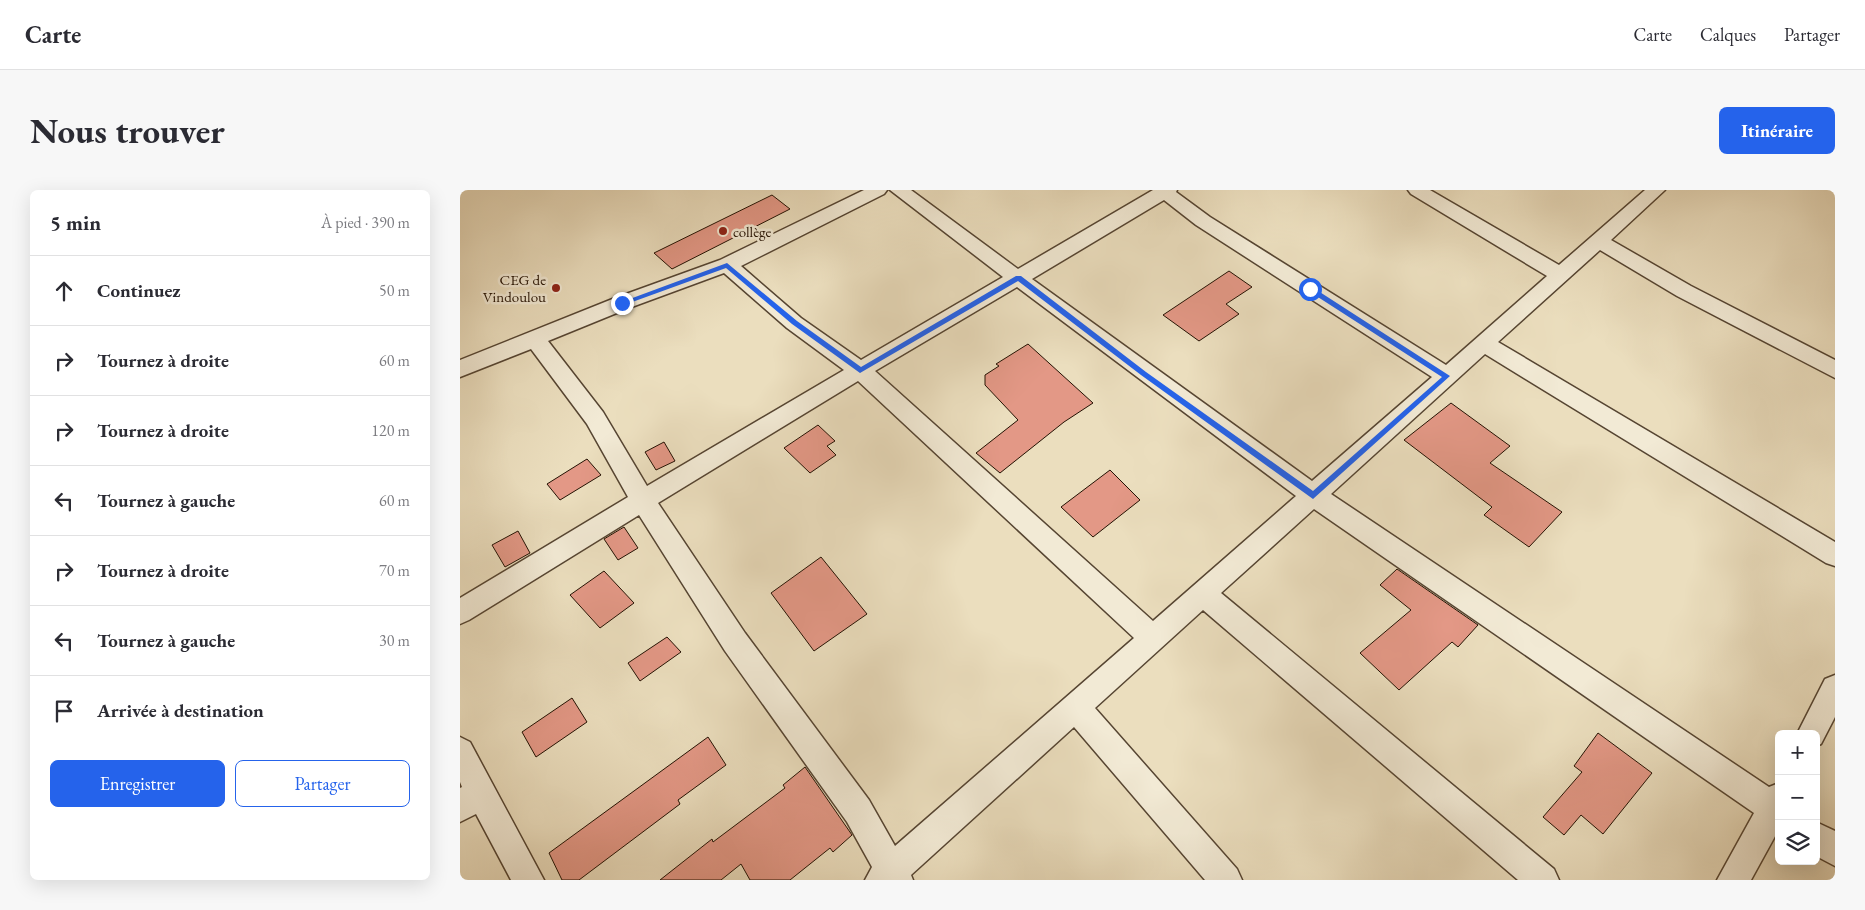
<!DOCTYPE html>
<html lang="fr">
<meta charset="utf-8">
<style>
:root{--surface:#fff;--page:#f7f7f7;--text:#2b2b33;--muted:#7c7c81;--line:#e1e1e2;--accent:#2563eb}
body{margin:0;font-family:"EB Garamond",serif;background:var(--page);color:var(--text)}
.controls{position:absolute;right:15px;bottom:15px;display:grid;overflow:hidden;border-radius:8px;box-shadow:0 5px 20px #0002}
.controls button{width:45px;height:45px;display:grid;place-items:center;padding:0;border:0;border-bottom:1px solid var(--line);background:var(--surface);color:var(--text);font:25px sans-serif}
.stop{position:absolute;width:15px;height:15px;margin:-11px;border:4px solid #2563eb;border-radius:50%;background:#fff}
.stop.end{background:#2563eb;border-color:#fff;box-shadow:0 1px 5px #0008}
.list{margin:0;padding:0;list-style:none}
h2{display:flex;justify-content:space-between;align-items:center;height:65px;margin:0;padding:0 20px;font-size:21px}
h2 small{font-size:16px;font-weight:400;color:var(--muted)}
.list li{display:grid;grid-template-columns:32px 1fr auto;gap:15px;align-items:center;box-sizing:border-box;height:70px;padding:0 20px;border-top:1px solid var(--line)}
.list b{display:block;font-size:19px;white-space:nowrap}
.list em{font-size:16px;font-style:normal;color:var(--muted)}
.actions{display:flex;gap:10px;padding:15px 20px}
.actions a{flex:1;padding:11px 0;border:1px solid var(--accent);border-radius:8px;text-align:center;font-size:18px;color:var(--accent)}
.actions .main{background:var(--accent);color:#fff}
.icon{flex:none;width:28px;height:28px;fill:none;stroke:currentColor;stroke-width:2;stroke-linecap:round;stroke-linejoin:round}
.map{position:relative;flex:none;width:1375px;height:690px;overflow:hidden;border-radius:8px}
header{display:flex;align-items:center;gap:30px;box-sizing:border-box;height:70px;padding:0 25px;background:var(--surface);border-bottom:1px solid var(--line)}
header strong{font-size:24px}
nav{display:flex;gap:28px;margin-inline-start:auto;font-size:18px}
.intro{display:flex;align-items:center;justify-content:space-between;box-sizing:border-box;height:120px;padding:0 30px}
h1{margin:0;font-size:35px}
.button{padding:12px 22px;border-radius:8px;background:var(--accent);color:#fff;font-size:18px;font-weight:700}
main{display:flex;gap:30px;padding:0 30px}
aside{flex:1;background:var(--surface);border-radius:8px;box-shadow:0 5px 20px #0002}
.map>svg:first-child{display:block}
</style>
<header>
<strong>Carte</strong>
<nav><a>Carte</a><a>Calques</a><a>Partager</a></nav>
</header>
<div class="intro"><h1>Nous trouver</h1><a class="button">Itinéraire</a></div>
<main>
<aside>
<h2>5 min<small>À pied · 390 m</small></h2>
<ul class="list">
<li><svg class="icon" aria-label="ahead" viewBox="0 0 24 24"><path d="M12 20V5M6 11l6-6 6 6"/></svg><div><b>Continuez</b></div><em>50 m</em></li>
<li><svg class="icon" aria-label="right" viewBox="0 0 24 24"><path d="M7 20v-9h11M14 6l5 5-5 5"/></svg><div><b>Tournez à droite</b></div><em>60 m</em></li>
<li><svg class="icon" aria-label="right" viewBox="0 0 24 24"><path d="M7 20v-9h11M14 6l5 5-5 5"/></svg><div><b>Tournez à droite</b></div><em>120 m</em></li>
<li><svg class="icon" aria-label="left" viewBox="0 0 24 24"><path d="M17 20v-9H6M10 6l-5 5 5 5"/></svg><div><b>Tournez à gauche</b></div><em>60 m</em></li>
<li><svg class="icon" aria-label="right" viewBox="0 0 24 24"><path d="M7 20v-9h11M14 6l5 5-5 5"/></svg><div><b>Tournez à droite</b></div><em>70 m</em></li>
<li><svg class="icon" aria-label="left" viewBox="0 0 24 24"><path d="M17 20v-9H6M10 6l-5 5 5 5"/></svg><div><b>Tournez à gauche</b></div><em>30 m</em></li>
<li><svg class="icon" aria-label="arrive" viewBox="0 0 24 24"><path d="M6 21V4h12l-3 4 3 4H6"/></svg><div><b>Arrivée à destination</b></div></li>
</ul>
<div class="actions"><a class="main">Enregistrer</a><a>Partager</a></div>
</aside>
<div class="map">
<svg width="1375" height="690" viewBox="0 0 1375 690">
<rect width="100%" height="100%" fill="#ebdebe"/>
<filter id="stains"><feTurbulence type="fractalNoise" baseFrequency=".004" numOctaves="4"/><feColorMatrix values="0 0 0 0 .2 0 0 0 0 .09 0 0 0 0 .02 0 0 0 .5 -.17"/></filter>
<radialGradient id="worn" r=".72"><stop offset=".6" stop-color="#630" stop-opacity="0"/><stop offset="1" stop-color="#630" stop-opacity=".3"/></radialGradient>
<path fill="#e39886" stroke="#241203" d="M312,5L330,19L212,79L194,63Z
M769,81L792,97L766,114L779,124L739,151L703,125Z
M568,154L633,213L604,232L540,283L516,263L558,230L525,195V185L539,176L536,174Z
M991,213L1050,256L1030,273L1102,322L1069,357L1024,325L1032,317L944,250Z
M358,235L375,251L367,256L376,265L350,283L324,258Z
M204,252L215,271L196,280L185,262Z
M127,269L141,285L100,310L87,294Z
M650,280L680,310L633,347L601,317Z
M164,337L178,358L158,370L144,349Z
M58,341L70,363L45,377L32,355Z
M361,367L407,424L354,461L311,403Z
M937,379L1018,435L998,457L992,452L939,500L900,463L951,420L920,395Z
M144,381L174,413L140,438L110,405Z
M207,447L221,462L180,491L168,473Z
M112,508L127,532L76,567L62,542Z
M1138,543L1192,583L1143,644L1121,625L1104,645L1083,627L1122,582L1114,576Z
M248,547L266,575L218,610L220,614L119,690H102L89,663Z
M345,577L392,645L373,662L370,658L330,690H290L281,674L261,690H200L252,649L253,652L325,598L323,595Z"/>
<g fill="none" stroke-linecap="round" stroke-linejoin="round">
<g stroke="#564532" stroke-width="3">
<path id="street" d="M404,0H427L424,4L281,76L341,128L401,170L543,87L430,0H451L558,79L693,0H717L716,2L750,27L986,175L1087,86L951,4L948,0H970L1099,75L1185,0H1205L1151,50L1231,96L1375,170V188L1217,106L1140,60L1038,152L1375,352V376L1366,373L1025,164L871,304L1309,597L1319,593V639L1291,690H1257L1294,623L854,319L761,403L1094,679L1099,690H1058L743,420L635,518L777,679L782,690H745L614,537L451,685L453,690H405L412,677L387,632L265,461L179,325L9,430L0,434V408L168,307L127,234L71,159L0,187V170L155,108L260,70ZM704,10L736,35L972,187L852,291L572,89ZM264,83L327,138L384,180L187,296L143,222L88,151L169,118ZM557,97L836,306L693,431L415,181ZM398,191L674,448L435,656L409,610L285,443L198,313Z
M1375,485V527L1361,554L1356,556V544H1337L1365,489Z
M0,547L10,552L84,690H51L16,624L0,632V598L2,597L0,592Z
M1356,632L1375,641V676L1356,666Z"/>
</g>
<use href="#street" fill="#f2ead5" fill-rule="evenodd"/>
</g>
<path fill="#2563eb" d="M267,73L337,131L401,177L556,86H561L686,182L853,301L982,187L847,100V97H852L990,186L853,309L681,185L558,91L400,183L332,134L266,78L164,115L159,113Z"/>
<g fill="#8f2418" stroke="#f2ead5" stroke-width="2">
<circle cx="263" cy="41" r="5"/>
<circle cx="96" cy="98" r="5"/>
</g>
<g text-anchor="middle" dominant-baseline="central" stroke-width="5" stroke-linejoin="round" paint-order="stroke">
<g font-size="15" fill="#241203" stroke="#f2ead5" text-anchor="start">
<text x="273" y="41">collège</text>
<text x="86" y="89" text-anchor="end">CEG de<tspan x="86" dy="17">Vindoulou</tspan></text>
</g>
</g>
<rect width="100%" height="100%" filter="url(#stains)"/>
<rect width="100%" height="100%" fill="url(#worn)"/>
</svg>
<div class="controls">
<button>+</button>
<button>−</button>
<button><svg class="icon" aria-label="layers" viewBox="0 0 24 24"><path d="M12 4l9 5-9 5-9-5zM3 14l9 5 9-5"/></svg></button>
</div>
<div class="stop" style="left:850px;top:99px"></div>
<div class="stop end" style="left:162px;top:113px"></div>
</div>
</main>
